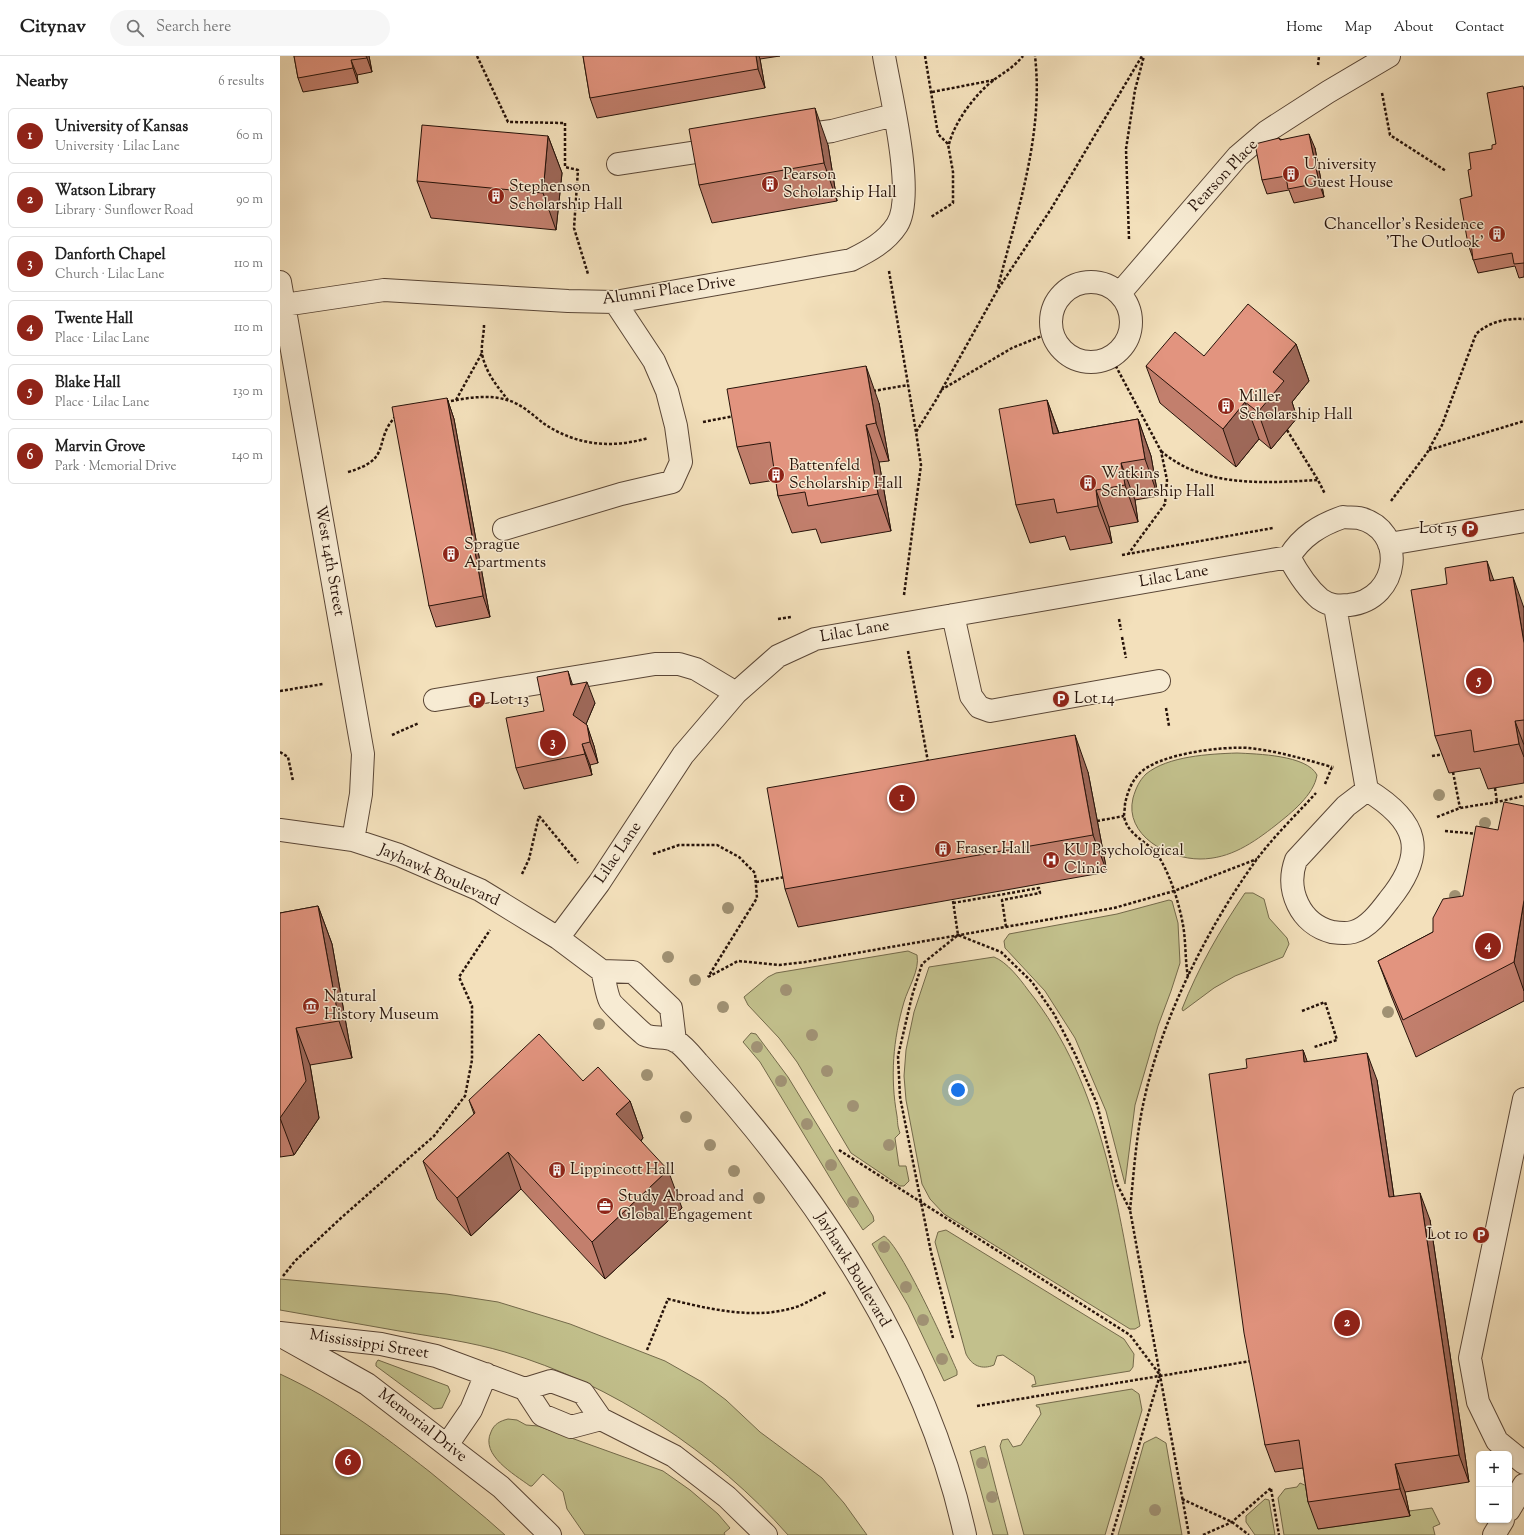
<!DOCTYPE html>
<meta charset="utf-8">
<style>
:root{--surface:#fff;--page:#f6f6f6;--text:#222;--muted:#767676;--line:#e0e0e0;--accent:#8f2418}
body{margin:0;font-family:"Sorts Mill Goudy",serif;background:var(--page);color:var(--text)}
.controls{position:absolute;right:12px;bottom:12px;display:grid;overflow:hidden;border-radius:6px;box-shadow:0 1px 3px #0004}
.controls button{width:36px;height:36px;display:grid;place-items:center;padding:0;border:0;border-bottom:1px solid var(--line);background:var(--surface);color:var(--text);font:20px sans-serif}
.you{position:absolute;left:678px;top:1034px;width:14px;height:14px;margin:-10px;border:3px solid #fff;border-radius:50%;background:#1a73e8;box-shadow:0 0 0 6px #1a73e833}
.badge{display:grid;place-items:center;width:26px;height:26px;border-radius:50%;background:var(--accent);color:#fff;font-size:13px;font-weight:700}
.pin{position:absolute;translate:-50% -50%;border:2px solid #fff;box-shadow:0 1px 4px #0006}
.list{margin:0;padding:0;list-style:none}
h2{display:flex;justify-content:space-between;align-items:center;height:52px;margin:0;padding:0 16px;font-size:17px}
h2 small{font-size:13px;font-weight:400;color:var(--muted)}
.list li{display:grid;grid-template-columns:26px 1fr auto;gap:12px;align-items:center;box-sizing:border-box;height:56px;margin:0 8px 8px;padding:0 8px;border:1px solid var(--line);border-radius:6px}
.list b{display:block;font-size:15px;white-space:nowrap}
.list p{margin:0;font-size:13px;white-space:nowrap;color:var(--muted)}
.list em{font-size:13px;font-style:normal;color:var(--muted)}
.icon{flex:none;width:22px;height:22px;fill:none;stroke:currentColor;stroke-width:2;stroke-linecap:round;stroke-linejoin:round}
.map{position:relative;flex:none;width:1244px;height:1479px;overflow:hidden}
header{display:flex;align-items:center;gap:24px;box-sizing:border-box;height:56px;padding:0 20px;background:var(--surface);border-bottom:1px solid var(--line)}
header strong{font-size:19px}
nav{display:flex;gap:22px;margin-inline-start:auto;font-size:14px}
.search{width:280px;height:36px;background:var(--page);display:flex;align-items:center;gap:10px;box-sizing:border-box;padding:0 14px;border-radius:22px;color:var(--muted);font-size:15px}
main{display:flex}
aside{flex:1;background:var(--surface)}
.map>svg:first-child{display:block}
</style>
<header>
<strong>Citynav</strong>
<div class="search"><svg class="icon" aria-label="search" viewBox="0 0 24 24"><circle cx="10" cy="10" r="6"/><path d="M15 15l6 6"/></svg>Search here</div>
<nav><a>Home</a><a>Map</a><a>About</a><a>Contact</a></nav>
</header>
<main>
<aside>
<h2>Nearby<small>6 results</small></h2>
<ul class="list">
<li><span class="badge">1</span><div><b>University of Kansas</b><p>University · Lilac Lane</p></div><em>60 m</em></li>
<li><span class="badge">2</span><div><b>Watson Library</b><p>Library · Sunflower Road</p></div><em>90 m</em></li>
<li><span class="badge">3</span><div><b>Danforth Chapel</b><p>Church · Lilac Lane</p></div><em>110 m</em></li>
<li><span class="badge">4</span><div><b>Twente Hall</b><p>Place · Lilac Lane</p></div><em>110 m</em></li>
<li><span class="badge">5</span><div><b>Blake Hall</b><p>Place · Lilac Lane</p></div><em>130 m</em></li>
<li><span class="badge">6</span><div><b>Marvin Grove</b><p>Park · Memorial Drive</p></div><em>140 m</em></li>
</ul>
</aside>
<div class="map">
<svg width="1244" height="1479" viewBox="0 0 1244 1479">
<rect width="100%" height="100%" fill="#f3e0bb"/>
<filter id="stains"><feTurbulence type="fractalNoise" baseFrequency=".005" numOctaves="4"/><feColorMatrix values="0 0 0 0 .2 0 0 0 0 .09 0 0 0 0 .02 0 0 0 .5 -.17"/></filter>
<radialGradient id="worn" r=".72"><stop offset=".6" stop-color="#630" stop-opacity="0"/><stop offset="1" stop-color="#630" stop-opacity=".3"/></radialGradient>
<path fill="#c2c08c" stroke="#746a4b" d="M957,697C977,698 1027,699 1037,719C1034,739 1011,757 996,769C973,787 950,803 920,803C888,803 844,779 853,742C856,732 859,725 866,718C888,700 929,698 957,697Z
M965,837H973L984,843L989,862L1007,882L1009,888L1003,901L955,920L934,932L903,955L902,953C918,912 940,874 965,837Z
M889,844L892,845L898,867L900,907L891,935L878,970L855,1049L845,1128L826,1055L795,982L765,935L725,892L724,885L729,878L837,858Z
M628,895L637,899C640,914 628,932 624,946C613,984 610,1021 617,1060C618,1067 617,1069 620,1077L615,1082L619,1110H626L629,1125L624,1130H620L571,1097L517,1006L499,982L468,949L464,941L488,921L496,917Z
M714,901C727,906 740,923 748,934C824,1029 838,1154 860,1270L855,1273H850L664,1158L650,1143L642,1128L626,1044L624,1020L626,994L634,956L649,911Z
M471,977L476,978L508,1021L593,1160L594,1165L583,1174L561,1140L480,1006L463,986Z
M666,1174L844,1283L854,1298L853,1311L850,1315L752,1331V1329L756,1328L754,1320L723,1299L717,1300L714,1309C702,1314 692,1310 686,1298L655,1186L658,1176Z
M604,1180C621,1190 667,1292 677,1315V1319L664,1325L628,1249L592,1188Z
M0,1223L166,1238L218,1246L290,1268L385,1305L422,1326L446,1344L480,1376L542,1422L564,1447L587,1479H508C436,1397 331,1327 225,1296C191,1286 155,1281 119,1275C79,1268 40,1261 0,1254Z
M98,1304L168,1330L170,1335L162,1352L154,1353L96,1310V1307Z
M0,1318C58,1345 100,1377 150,1416C175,1437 201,1457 225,1479H0Z
M852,1333L859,1338L862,1354L825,1479H744L720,1390L722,1384L728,1383L733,1391L741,1389L761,1358L759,1351H757L756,1349Z
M228,1363L237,1364L246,1369L258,1370L383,1415L410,1434L438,1458L450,1472L444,1477L445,1479H305L287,1453L283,1436L263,1418L252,1430H250C234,1418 200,1399 211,1376C214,1368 220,1365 228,1363Z
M876,1381L886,1387L902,1479H838L864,1387Z
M705,1390L728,1479H713L690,1395Z
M1020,1427L1029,1431L1038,1473L1129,1460V1455L1152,1452L1160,1468L1153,1471L1155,1479H1004L998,1442L1005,1433L1017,1431Z
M985,1443L989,1444L995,1479H975L966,1466V1460Z"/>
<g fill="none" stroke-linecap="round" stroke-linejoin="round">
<g stroke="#5a4636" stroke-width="24">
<path id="minor" d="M515,80L552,75L614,59
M338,108L443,92
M771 266a40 40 0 1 1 80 0a40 40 0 1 1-80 0Z
M0,226L83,698L81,738L73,784
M840,237L958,100L986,76L1048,36L1109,0
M4,249L104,234L288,245L335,246L571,204C589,195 606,186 617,169C636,140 610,36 604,0
M1063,461C1068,462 1074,461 1079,462C1127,473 1121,543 1069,549C1058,550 1050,550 1040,543C1027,532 1017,516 1009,501C1022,480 1040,469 1063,461Z
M224,473L341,438L392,426L401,406L396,370L387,335L374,305L335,246
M1109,488L1244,465
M1055,550L1087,734C1138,765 1148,796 1109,844C1100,856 1088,872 1073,876C1066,878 1059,877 1052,876C1020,868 1005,834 1016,804L1066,750L1087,734
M673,559L691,640L699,651L710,655L879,625
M155,644L375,608H399L416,613L456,637
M0,774L73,784L119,799L200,834L278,882L322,915L353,916L391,952L395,985
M278,882L319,827L403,699L456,637L498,600L535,583L1009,501
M322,915C325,924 326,937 330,945C332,949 362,977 365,979C374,983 387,980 396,985C404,990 412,1000 418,1007C538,1139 647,1302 685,1479
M1244,1043L1190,1302L1198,1346L1217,1385L1244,1407
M0,1277L101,1288L156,1300L245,1333L262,1359L291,1371L321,1363
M3,1281L87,1328L221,1431L270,1479
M245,1333L271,1325L303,1337L321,1363L394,1400L447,1441L486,1479
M167,1389L191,1354L206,1318
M1229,1454L1244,1429
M1214,1479L1223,1464"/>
</g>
<path stroke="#27130a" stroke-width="2.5" stroke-dasharray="3 2" stroke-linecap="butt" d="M197,0L228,66L285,67V111L298,114L294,172L308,218
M645,0L658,78L668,88L673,116V147L651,161
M1038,9L1039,0
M652,36L714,24
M1102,37L1110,79L1166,115
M669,88C675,65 696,37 715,23C725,16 735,10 743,0
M849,183L846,93L855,34L864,0
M609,215L636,376
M718,231C737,156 764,78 755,0
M204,269C204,278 201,289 202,297C205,316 217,330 228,344
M831,301L881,395L887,424L885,448L849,497
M661,334L732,292L772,276
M593,335L628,329
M176,344L202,297
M166,346C187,342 207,338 227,344C240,347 253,359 263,367C295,389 331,393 368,382
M423,366L454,360
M1007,374L1038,424
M1149,394L1244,365
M881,395C924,432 985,427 1038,424L1045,438
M68,416C114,403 92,385 116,360
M1111,445L1147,397L1162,369L1196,278C1209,266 1226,262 1244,263
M842,499L993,472
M624,539L641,409L636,376L656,344L718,233L771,153L862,0
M498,563L511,561
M839,563L841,574
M842,581L846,602
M628,595L648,706
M0,635L43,628
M886,652L889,670
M112,679L139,667
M0,696L8,701L13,725
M1152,700L1164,698
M1173,716L1180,752
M1045,728L1052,711H1054
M1215,732L1217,746
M259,760L298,807
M1157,761L1180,752L1217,746L1244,740
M817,765L844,760
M1165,775L1198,778
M373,798L399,789H437L459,801L475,817L477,842L428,921
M242,818L249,803L259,760
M476,826L505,821
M673,845L678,879
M673,847L759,832L760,837L722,844L726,871
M428,921L458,905L499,909L525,906L834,852L894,835L977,803
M908,921C905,904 906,886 903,869C899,847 891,821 879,801C870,786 847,780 844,760C844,757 845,752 845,748C847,738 851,726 859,718C877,698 942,690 969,692C997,695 1024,703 1052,711
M1022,955L1045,946L1057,984L1034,991
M559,1094L850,1279L880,1319L832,1479
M850,1154C854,1116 856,1078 865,1040C883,960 929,869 977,803C995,779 1016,759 1036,737
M3,1220L15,1205L61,1162L154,1080L185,1040L192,1004V950L179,921L210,874
M673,1282L651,1196L620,1041L618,1000L632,940L642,908L678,879L721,896L752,926L774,958L795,998L817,1048L837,1128L850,1154L909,1479
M367,1294L388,1243C429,1253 477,1265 519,1250C528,1246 537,1241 546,1236
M697,1350L971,1305
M991,1433L999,1479
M902,1443L952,1466L969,1479
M923,1479L952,1466L991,1432"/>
<use href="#minor" stroke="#f7ebd3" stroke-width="22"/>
</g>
<g fill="#a09173">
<circle cx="1159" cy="739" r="6"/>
<circle cx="1205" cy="767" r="6"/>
<circle cx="1175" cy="840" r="6"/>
<circle cx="448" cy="852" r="6"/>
<circle cx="388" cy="901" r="6"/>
<circle cx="415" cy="924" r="6"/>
<circle cx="506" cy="934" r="6"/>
<circle cx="443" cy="951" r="6"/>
<circle cx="1108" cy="956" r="6"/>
<circle cx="319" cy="968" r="6"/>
<circle cx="532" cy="979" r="6"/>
<circle cx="477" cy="991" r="6"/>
<circle cx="547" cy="1015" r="6"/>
<circle cx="367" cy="1019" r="6"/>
<circle cx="501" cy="1025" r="6"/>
<circle cx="573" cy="1050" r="6"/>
<circle cx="406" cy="1061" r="6"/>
<circle cx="527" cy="1068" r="6"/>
<circle cx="430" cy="1089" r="6"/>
<circle cx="609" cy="1089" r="6"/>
<circle cx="551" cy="1109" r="6"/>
<circle cx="454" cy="1115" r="6"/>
<circle cx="479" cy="1142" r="6"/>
<circle cx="573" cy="1146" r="6"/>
<circle cx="604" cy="1191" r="6"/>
<circle cx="626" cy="1231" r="6"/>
<circle cx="643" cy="1264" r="6"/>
<circle cx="662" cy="1303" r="6"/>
<circle cx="702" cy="1407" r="6"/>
<circle cx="712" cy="1441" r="6"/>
<circle cx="875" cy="1454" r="6"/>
</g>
<path fill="#c27f6d" stroke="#27130a" d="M14,0H89L92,16L77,19L78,27L23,36L18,22Z
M303,0H500L480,3L485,32L317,62L310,42Z
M1244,32V221L1239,222L1235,210L1198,217L1188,188L1192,140L1191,113L1212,93L1216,88Z
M268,80L282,117L276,174L151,162L137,125Z
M999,82L1000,83L1035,92L1044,141L1014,147L1009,134L987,138L982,124Z
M548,89L557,145L432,167L419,129Z
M1016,288L1029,325L1012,346L1017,362L991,393L979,383L956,411L880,347L866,310L924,300Z
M167,342L174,363L210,561L156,571L149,550Z
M767,344L779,377L858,363L871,400L878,440L855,444L858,466L829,471L832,487L790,494L785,480L750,487L736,449Z
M599,347L609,405L599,406L611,475L541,487L536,473L512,477L498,440L496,424L470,428L457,391Z
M1214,524L1244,552V727L1208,733L1200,712L1169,717L1155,680Z
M293,628L315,647L306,668L314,690L318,707L310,709L312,719L244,733L236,712L264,655Z
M808,716L827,816L518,871L505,833Z
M1244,750V945L1136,1001L1112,942L1098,905L1153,876L1183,840L1218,774Z
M38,850L52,888L72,1002L30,1009L39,1062L14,1099L0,1101V857Z
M1023,994L1027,1006L1097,1024L1114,1141L1150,1164L1189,1426L1125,1436L1130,1460L1038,1473L1028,1446L1023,1412L995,1416L985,1389L967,1012Z
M303,1025L350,1045L363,1082L361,1085L402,1152L325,1223L241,1133L191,1180L157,1143L143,1105L194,1058L189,1044Z"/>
<path fill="#9e6859" stroke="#27130a" d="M86,0H89L92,16L87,2Z
M476,0H479L480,3L485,32L478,13Z
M71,4L77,19L78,27L73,12Z
M535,52L548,89L557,145L544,107Z
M1029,78L1035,92L1044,141L1039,127Z
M268,80L282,117L276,174L263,137Z
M1016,288L1029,325L1012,346L1017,362L991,393L978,356L993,316Z
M586,310L599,347L609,405L596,367Z
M167,342L174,363L210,561L203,540Z
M767,344L780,381L773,378Z
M965,346L979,383L956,411L943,373Z
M858,363L871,400L878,440L865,403Z
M586,369L599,406L611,475L598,438Z
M841,407L855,444L858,466L845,429Z
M816,434L829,471L832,487L818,450Z
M1207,505L1220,542L1210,525Z
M1233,521L1244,552V587Z
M288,615L295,636L307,626L315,647L301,680L293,659L291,629Z
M1235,665L1244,689V701L1239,688Z
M307,669L314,690L318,707L310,686Z
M795,679L808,716L827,816L813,779Z
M302,688L310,709L312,719L305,698Z
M1244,844V935L1234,906Z
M38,850L52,888L72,1002L59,965Z
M16,972L30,1009L39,1062L14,1099L0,1062Z
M1023,994L1033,1021L1024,1006Z
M1087,997L1097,1024L1118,1169L1109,1141Z
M350,1045L363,1082L349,1096L336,1058Z
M228,1096L241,1133L191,1180L177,1142Z
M388,1114L402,1152L325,1223L312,1186Z
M1140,1137L1150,1164L1189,1426L1179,1399Z
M1115,1408L1125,1436L1130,1460L1120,1433Z"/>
<path fill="#e2947f" stroke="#27130a" d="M14,0H86L87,2L71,4L73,12L18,22Z
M303,0H476L478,13L310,42Z
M1243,30L1244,34V207L1234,208L1232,197L1193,204L1191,187L1188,188L1180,143L1192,140L1188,114L1191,113L1189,97L1212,93V89L1216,88L1207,37Z
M535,52L544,107L419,129L409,73Z
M142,69L268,80L263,137L137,125Z
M1029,78L1039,127L1008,133L1006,120L982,124L975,88L999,82L1000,84Z
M968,248L1016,288L993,316L1004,325L978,356L965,346L943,373L866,310L895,276L924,300Z
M586,310L596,367L586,369L598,438L528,450L525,436L498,440L490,386L457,391L447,333Z
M167,342L203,540L149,550L112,351Z
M767,344L773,378L858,363L865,403L841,407L845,429L816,434L818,450L777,457L774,443L736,449L719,353Z
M1207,505L1210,525L1233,521L1244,587V664L1235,665L1239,688L1194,696L1191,674L1155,680L1131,534L1167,528L1165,512Z
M288,615L291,629L307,626L293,659L307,669L310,686L302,688L305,698L236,712L226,662L264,655L257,621Z
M795,679L813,779L505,833L487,732Z
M1224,746L1244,750V844L1234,906L1123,964L1098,905L1153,876V862L1163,843L1183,840L1196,770L1218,774Z
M38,850L59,965L16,972L26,1025L0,1062V857Z
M259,978L303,1025L318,1011L350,1045L336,1058L388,1114L312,1186L228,1096L177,1142L143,1105L195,1057L189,1044Z
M1023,994L1024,1006L1087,997L1109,1141L1140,1137L1179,1399L1115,1408L1120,1433L1028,1446L1019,1384L985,1389L964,1277L929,1018L967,1012L966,1003Z"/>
<defs>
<g id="building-disc" transform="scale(0.9)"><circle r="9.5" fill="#8f2418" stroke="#f7ebd3"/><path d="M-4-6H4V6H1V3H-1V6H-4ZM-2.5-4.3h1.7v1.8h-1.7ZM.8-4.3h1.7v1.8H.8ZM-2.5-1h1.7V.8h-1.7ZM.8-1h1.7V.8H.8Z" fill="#fff"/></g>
<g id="parking-disc" transform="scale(0.9)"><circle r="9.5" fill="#8f2418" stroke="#f7ebd3"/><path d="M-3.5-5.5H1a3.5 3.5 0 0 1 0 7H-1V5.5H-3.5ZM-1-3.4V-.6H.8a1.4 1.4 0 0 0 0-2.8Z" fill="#fff"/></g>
<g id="hospital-disc" transform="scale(0.9)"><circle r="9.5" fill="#8f2418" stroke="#f7ebd3"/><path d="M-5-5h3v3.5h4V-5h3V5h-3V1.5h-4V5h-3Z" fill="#fff"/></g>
<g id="museum-disc" transform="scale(0.9)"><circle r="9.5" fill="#8f2418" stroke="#f7ebd3"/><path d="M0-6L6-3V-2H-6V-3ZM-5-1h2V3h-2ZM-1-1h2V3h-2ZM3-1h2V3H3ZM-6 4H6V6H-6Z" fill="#fff"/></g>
<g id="office-disc" transform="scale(0.9)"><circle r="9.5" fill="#8f2418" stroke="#f7ebd3"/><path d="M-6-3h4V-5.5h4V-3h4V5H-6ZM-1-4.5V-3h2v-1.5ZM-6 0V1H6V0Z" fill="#fff"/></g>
</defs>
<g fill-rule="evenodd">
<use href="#building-disc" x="1011" y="118"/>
<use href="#building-disc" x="490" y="128"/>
<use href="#building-disc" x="216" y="140"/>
<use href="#building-disc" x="1217" y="178"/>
<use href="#building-disc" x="946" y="350"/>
<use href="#building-disc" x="496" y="419"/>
<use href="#building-disc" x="808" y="427"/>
<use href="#parking-disc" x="1190" y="473"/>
<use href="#building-disc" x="171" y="498"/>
<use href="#parking-disc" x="781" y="643"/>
<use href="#parking-disc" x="197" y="644"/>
<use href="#building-disc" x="663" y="793"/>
<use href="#hospital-disc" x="771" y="804"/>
<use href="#museum-disc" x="31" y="950"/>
<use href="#building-disc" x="277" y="1114"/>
<use href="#office-disc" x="325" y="1150"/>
<use href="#parking-disc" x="1201" y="1179"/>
</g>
<g text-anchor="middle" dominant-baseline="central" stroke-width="3" stroke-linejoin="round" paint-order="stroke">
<g font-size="16" fill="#27130a" stroke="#f7ebd3" text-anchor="start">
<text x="1024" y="109">University<tspan x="1024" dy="18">Guest House</tspan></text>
<text x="503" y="119">Pearson<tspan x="503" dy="18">Scholarship Hall</tspan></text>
<text x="229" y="131">Stephenson<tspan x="229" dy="18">Scholarship Hall</tspan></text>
<text x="1204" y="169" text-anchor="end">Chancellor’s Residence<tspan x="1204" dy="18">'The Outlook'</tspan></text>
<text x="959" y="341">Miller<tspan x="959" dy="18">Scholarship Hall</tspan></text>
<text x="509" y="410">Battenfeld<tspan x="509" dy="18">Scholarship Hall</tspan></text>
<text x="821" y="418">Watkins<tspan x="821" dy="18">Scholarship Hall</tspan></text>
<text x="1177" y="473" text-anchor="end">Lot 15</text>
<text x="184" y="489">Sprague<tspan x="184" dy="18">Apartments</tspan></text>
<text x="794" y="643">Lot 14</text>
<text x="210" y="644">Lot 13</text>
<text x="676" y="793">Fraser Hall</text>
<text x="784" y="795">KU Psychological<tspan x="784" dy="18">Clinic</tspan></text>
<text x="44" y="941">Natural<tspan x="44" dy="18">History Museum</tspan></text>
<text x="290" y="1114">Lippincott Hall</text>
<text x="338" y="1141">Study Abroad and<tspan x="338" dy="18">Global Engagement</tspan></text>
<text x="1188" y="1179" text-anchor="end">Lot 10</text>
</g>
<g font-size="16" fill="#27130a" stroke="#f7ebd3">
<text transform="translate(944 120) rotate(-47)">Pearson Place</text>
<text transform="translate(389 235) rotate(-8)">Alumni Place Drive</text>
<text transform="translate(49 505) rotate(80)">West 14th Street</text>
<text transform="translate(894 521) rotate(-10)">Lilac Lane</text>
<text transform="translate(575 576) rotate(-10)">Lilac Lane</text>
<text transform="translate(339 797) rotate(-56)">Lilac Lane</text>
<text transform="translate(159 820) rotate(24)">Jayhawk Boulevard</text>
<text transform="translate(572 1214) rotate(59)">Jayhawk Boulevard</text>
<text transform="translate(89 1289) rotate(9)">Mississippi Street</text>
<text transform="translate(142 1370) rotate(38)">Memorial Drive</text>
</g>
</g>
<rect width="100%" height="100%" filter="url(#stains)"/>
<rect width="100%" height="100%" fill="url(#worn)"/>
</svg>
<div class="controls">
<button>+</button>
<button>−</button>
</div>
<div class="you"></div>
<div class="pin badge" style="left:622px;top:742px">1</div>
<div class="pin badge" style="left:1067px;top:1267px">2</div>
<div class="pin badge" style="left:273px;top:687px">3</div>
<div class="pin badge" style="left:1208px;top:890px">4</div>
<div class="pin badge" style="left:1199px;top:625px">5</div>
<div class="pin badge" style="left:68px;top:1406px">6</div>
</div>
</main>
